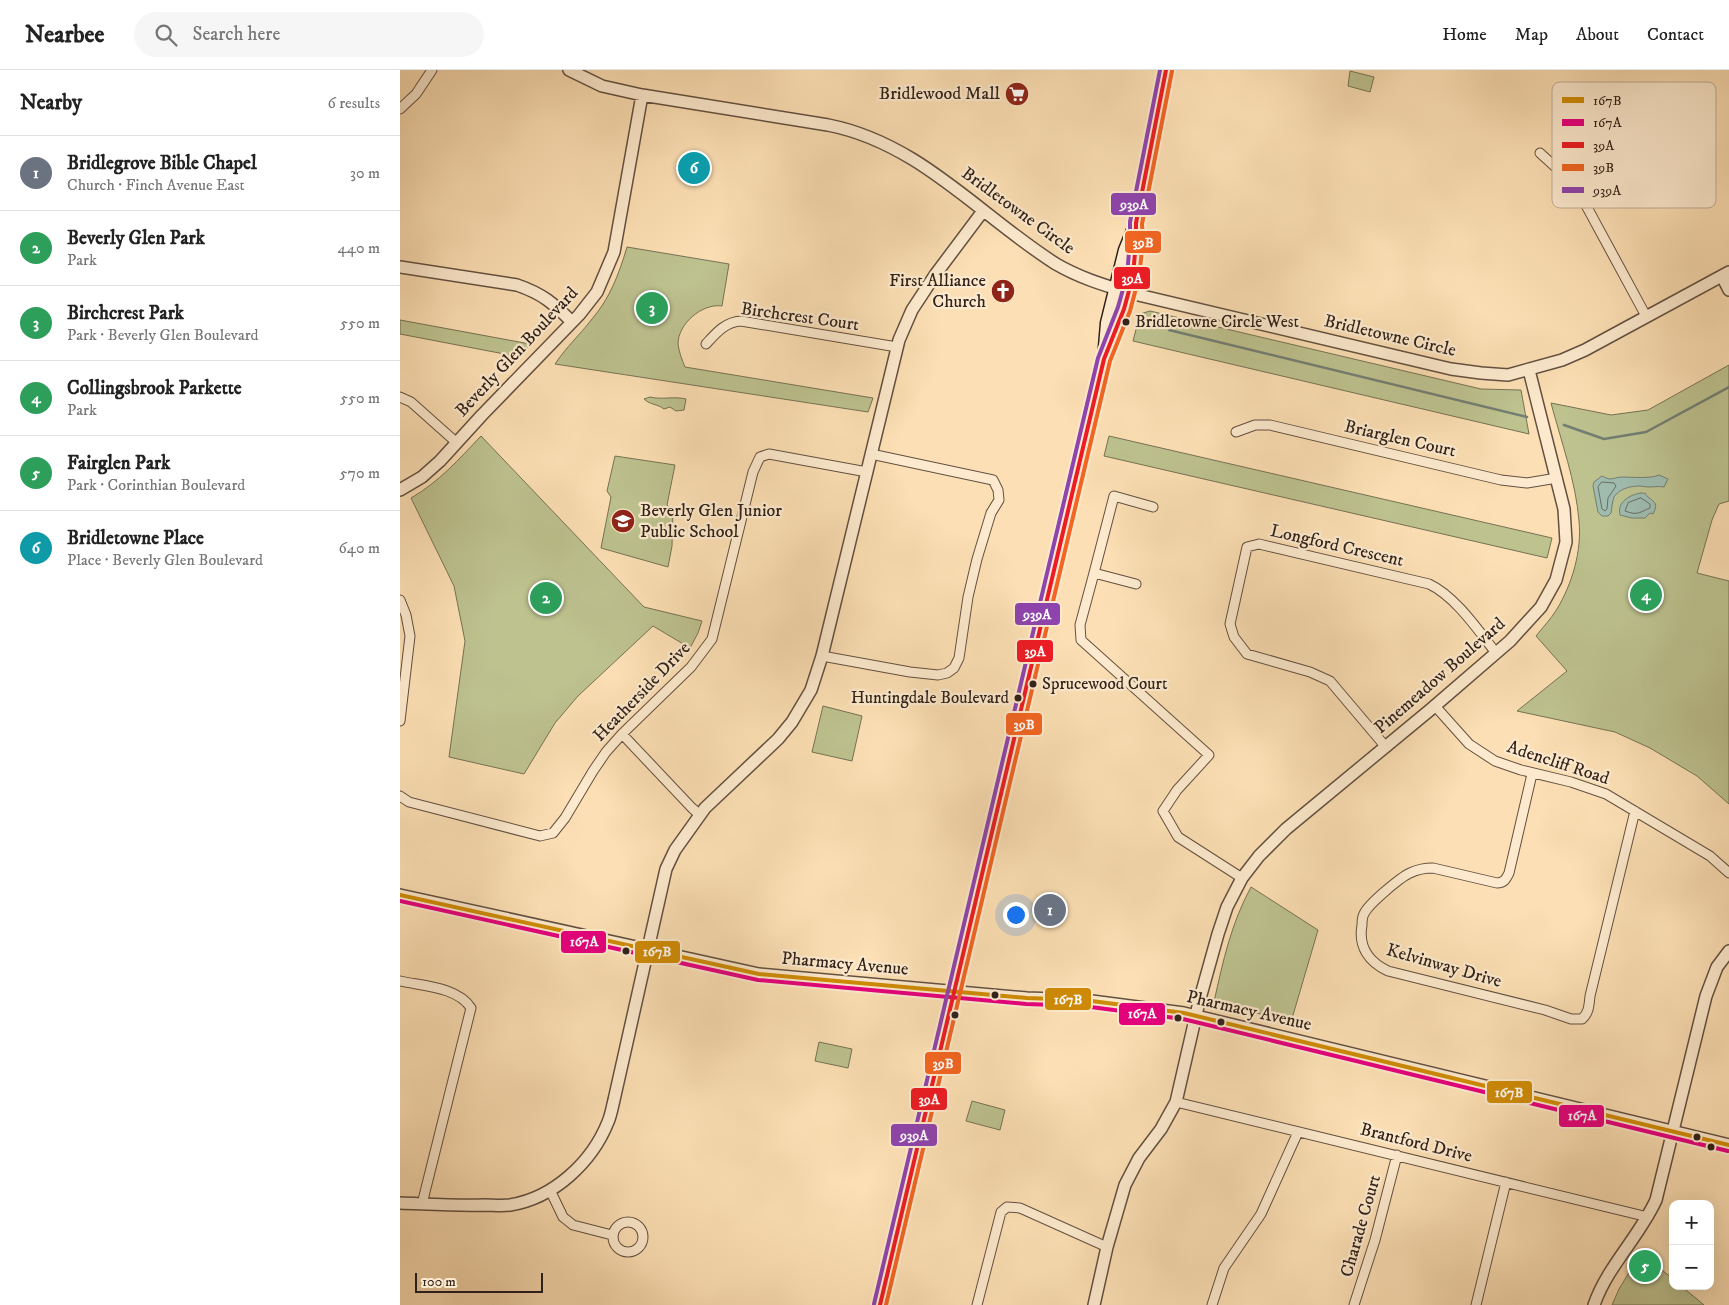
<!DOCTYPE html>
<meta charset="utf-8">
<style>
:root{--surface:#fff;--page:#f6f6f6;--text:#222;--muted:#767676;--line:#e0e0e0;--accent:#db2777}
body{margin:0;font-family:"IM FELL DW Pica",serif;background:var(--page);color:var(--text)}
.controls{position:absolute;right:15px;bottom:15px;display:grid;overflow:hidden;border-radius:10px;box-shadow:0 5px 20px #0002}
.controls button{width:45px;height:45px;display:grid;place-items:center;padding:0;border:0;border-bottom:1px solid var(--line);background:var(--surface);color:var(--text);font:25px sans-serif}
.scale{position:absolute;left:15px;bottom:12px;width:128px;box-sizing:border-box;padding-left:5px;border:2px solid #30211a;border-top:0;font-size:14px;line-height:18px;white-space:nowrap;color:#30211a;-webkit-text-stroke:4px #fdeace;paint-order:stroke}
.you{position:absolute;left:615px;top:844px;width:18px;height:18px;margin:-12px;border:4px solid #fff;border-radius:50%;background:#1a73e8;box-shadow:0 0 0 8px #1a73e833}
.badge{display:grid;place-items:center;width:32px;height:32px;border-radius:50%;background:var(--accent);color:#fff;font-size:16px;font-weight:700}
.pin{position:absolute;translate:-50% -50%;border:2px solid #fff;box-shadow:0 1px 5px #0006}
.list{margin:0;padding:0;list-style:none}
h2{display:flex;justify-content:space-between;align-items:center;height:65px;margin:0;padding:0 20px;font-size:21px}
h2 small{font-size:16px;font-weight:400;color:var(--muted)}
.list li{display:grid;grid-template-columns:32px 1fr auto;gap:15px;align-items:center;box-sizing:border-box;height:75px;padding:0 20px;border-top:1px solid var(--line)}
.list b{display:block;font-size:19px;white-space:nowrap}
.list p{margin:0;font-size:16px;white-space:nowrap;color:var(--muted)}
.list em{font-size:16px;font-style:normal;color:var(--muted)}
.icon{flex:none;width:28px;height:28px;fill:none;stroke:currentColor;stroke-width:2;stroke-linecap:round;stroke-linejoin:round}
.map{position:relative;flex:none;width:1329px;height:1235px;overflow:hidden}
header{display:flex;align-items:center;gap:30px;box-sizing:border-box;height:70px;padding:0 25px;background:var(--surface);border-bottom:1px solid var(--line)}
header strong{font-size:24px}
nav{display:flex;gap:28px;margin-inline-start:auto;font-size:18px}
.search{width:350px;height:45px;background:var(--page);display:flex;align-items:center;gap:12px;box-sizing:border-box;padding:0 18px;border-radius:28px;color:var(--muted);font-size:19px}
main{display:flex}
aside{flex:1;background:var(--surface)}
.map>svg:first-child{display:block}
</style>
<header>
<strong>Nearbee</strong>
<div class="search"><svg class="icon" aria-label="search" viewBox="0 0 24 24"><circle cx="10" cy="10" r="6"/><path d="M15 15l6 6"/></svg>Search here</div>
<nav><a>Home</a><a>Map</a><a>About</a><a>Contact</a></nav>
</header>
<main>
<aside>
<h2>Nearby<small>6 results</small></h2>
<ul class="list">
<li><span class="badge" style="background:#6b7280">1</span><div><b>Bridlegrove Bible Chapel</b><p>Church · Finch Avenue East</p></div><em>30 m</em></li>
<li><span class="badge" style="background:#2e9e5b">2</span><div><b>Beverly Glen Park</b><p>Park</p></div><em>440 m</em></li>
<li><span class="badge" style="background:#2e9e5b">3</span><div><b>Birchcrest Park</b><p>Park · Beverly Glen Boulevard</p></div><em>550 m</em></li>
<li><span class="badge" style="background:#2e9e5b">4</span><div><b>Collingsbrook Parkette</b><p>Park</p></div><em>550 m</em></li>
<li><span class="badge" style="background:#2e9e5b">5</span><div><b>Fairglen Park</b><p>Park · Corinthian Boulevard</p></div><em>570 m</em></li>
<li><span class="badge" style="background:#0f9aa8">6</span><div><b>Bridletowne Place</b><p>Place · Beverly Glen Boulevard</p></div><em>640 m</em></li>
</ul>
</aside>
<div class="map">
<svg width="1329" height="1235" viewBox="0 0 1329 1235">
<rect width="100%" height="100%" fill="#fcdfb4"/>
<filter id="stains"><feTurbulence type="fractalNoise" baseFrequency=".004" numOctaves="4"/><feColorMatrix values="0 0 0 0 .2 0 0 0 0 .09 0 0 0 0 .02 0 0 0 .5 -.17"/></filter>
<radialGradient id="worn" r=".72"><stop offset=".6" stop-color="#630" stop-opacity="0"/><stop offset="1" stop-color="#630" stop-opacity=".3"/></radialGradient>
<path fill="#bdc28f" stroke="#767254" d="M950,1L974,7L970,22L948,16Z
M227,177L329,194L322,236C302,233 278,254 278,274C279,282 282,290 285,297L473,328L468,342L155,294C167,276 179,266 192,249C210,228 219,204 227,177Z
M750,241L1081,319L1121,320L1129,364L733,271L740,244Z
M0,250L130,274L120,287L0,264Z
M1329,295V431L1319,434L1312,450L1297,503L1329,511V734L1297,706L1250,678L1215,662L1117,641L1167,601L1136,566C1143,557 1151,549 1157,539C1172,514 1182,481 1179,451C1176,412 1161,371 1151,333L1211,345L1248,340Z
M250,327C262,330 274,326 286,329L284,340L276,341L270,337L264,339C258,334 250,335 244,329Z
M81,366L244,537L302,551L298,563L290,578L253,556L178,626L155,653L124,704L49,687L65,571L54,516L11,428C39,412 59,389 81,366Z
M709,366L1152,468L1147,488L704,386Z
M215,386L275,395L267,435L273,441L272,476L268,497L201,478L211,427L207,421Z
M423,636L462,646L452,691L412,682Z
M851,817L918,860L891,952L814,932C823,891 831,854 851,817Z
M419,972L452,979L448,998L415,991Z
M572,1031L605,1040L600,1060L566,1051Z
M1241,1183L1273,1209V1216H1281L1304,1235H1212L1219,1219Z"/>
<path fill="#9fbcaf" stroke="#737e73" d="M1259,405L1268,409L1264,417C1258,416 1254,417 1248,417C1245,417 1242,416 1240,416C1230,416 1219,419 1214,427C1212,432 1212,438 1211,443L1208,446H1202L1198,442L1193,416L1194,412L1202,406C1204,407 1206,408 1209,409C1213,409 1218,407 1222,407C1231,407 1251,409 1259,405Z
M1241,423C1249,424 1243,422 1248,427C1256,433 1258,434 1253,444L1250,443L1245,448H1232L1220,445C1217,432 1229,425 1241,423Z"/>
<g fill="none" stroke-linecap="round" stroke-linejoin="round">
<path stroke="#686e64" stroke-width="1" d="M1202,412L1214,413L1216,416L1208,428L1207,439L1205,441L1202,439L1198,417Z
M1241,428L1250,434V438C1240,442 1238,446 1225,441L1228,433Z"/>
<path stroke="#737e73" stroke-width="2.5" d="M769,260L1127,347
M1164,355L1204,369L1246,362L1329,317"/>
<g stroke="#635040" stroke-width="11">
<path id="minor" d="M0,39L16,24L32,0
M1140,83L1175,115L1246,246
M306,274C316,263 325,252 341,251L497,277
M0,327L11,332L57,373
M836,362L855,355H870L1101,410L1127,413L1157,408
M694,503L714,426L753,437
M736,514L694,503L680,555L681,570L809,685L777,720L763,741L778,767L842,808
M0,530L6,545L10,566L0,651
M422,586L510,602L538,605L547,603L554,598L559,588L568,527L577,489L591,443L599,430L598,420L593,410L471,384
M1035,636L1069,674L1095,691L1121,700L1171,712L1206,724L1310,786L1329,803
M222,664L292,738L300,745
M985,676L930,611L910,602L847,584L834,567L830,554L847,477L859,474L1029,514C1055,526 1078,560 1096,583
M1132,704L1109,803C1106,809 1104,813 1097,813L1033,798C1025,798 1018,799 1010,803C1001,807 968,834 964,844C962,847 962,852 962,855C958,877 969,892 988,901L1145,940L1171,949H1182C1189,943 1189,935 1190,926L1235,741
M0,726L9,732L140,766L153,763L165,748L193,701L206,682L222,664L291,597L312,569L353,402L360,387L369,384L467,402
M0,911C23,916 58,917 71,938L22,1134
M776,1032L1248,1147
M150,1120L163,1147L173,1155L212,1165
M213 1167a15 15 0 1 1 30 0a15 15 0 1 1-30 0Z
M577,1235L601,1142L607,1137L620,1138L707,1177
M812,1235L824,1198L861,1144L898,1062
M954,1235L975,1170L997,1085
M1076,1235L1106,1112"/>
</g>
<g stroke="#635040" stroke-width="14">
<path id="tertiary" d="M169,0L202,16L242,25L428,55C520,73 580,146 656,194C680,208 704,215 730,223L1051,299L1081,303L1108,305L1162,290L1185,280L1329,202
M0,197L117,215C143,224 153,233 172,252
M1322,206L1329,220
M0,420L22,407L40,391L82,345L179,245L197,222L214,182L242,25
M0,825L359,904L627,928L684,930L784,943L1329,1075
M0,1133C28,1134 56,1136 84,1135C92,1135 102,1136 110,1135C154,1128 192,1092 208,1052C211,1045 212,1038 214,1030L266,799L275,780L305,738L378,669L392,652L411,620L422,586L499,270L512,240L535,205L583,141
M694,1235L707,1177L725,1115L739,1088L761,1059L776,1032L799,932L818,864L827,837L842,808L859,786L886,759L1030,640L1110,571L1141,537L1156,510L1166,472L1164,439L1129,300
M1194,1235C1207,1197 1239,1167 1256,1130L1306,926L1317,897L1329,881"/>
</g>
<g stroke="#30211a" stroke-width="15">
<path id="secondary" d="M708,280C726,242 739,201 736,158
M480,1235L695,329L704,289L707,253L725,180L736,153L766,0"/>
</g>
<use href="#minor" stroke="#fdeace" stroke-width="9"/>
<use href="#tertiary" stroke="#fdeace" stroke-width="11"/>
<use href="#secondary" stroke="#fdeace" stroke-width="12"/>
<g stroke="#fdeace" stroke-width="8">
<path id="bus-1" d="M0,825L359,904L627,928L684,930L784,943L1329,1075"/>
</g>
<g stroke="#fdeace" stroke-width="8">
<path id="bus-2" d="M0,831L358,910L626,934L683,936L783,949L1328,1081"/>
</g>
<g stroke="#fdeace" stroke-width="8">
<path id="bus-3" d="M480,1235L704,289L724,239L733,206L736,171V153L766,0"/>
</g>
<g stroke="#fdeace" stroke-width="8">
<path id="bus-4" d="M486,1235L710,291L730,241L739,207L743,172L742,154L772,1"/>
</g>
<g stroke="#fdeace" stroke-width="8">
<path id="bus-5" d="M474,1234L698,288L718,237L727,205L730,171V152L760,0"/>
</g>
<use href="#bus-1" stroke="#cf8b05" stroke-width="4"/>
<use href="#bus-2" stroke="#e5007d" stroke-width="4"/>
<use href="#bus-3" stroke="#ed1c24" stroke-width="4"/>
<use href="#bus-4" stroke="#f26522" stroke-width="4"/>
<use href="#bus-5" stroke="#8e44ad" stroke-width="4"/>
</g>
<defs>
<g id="supermarket-disc" transform="scale(1.25)"><circle r="9.5" fill="#8f2418" stroke="#fdeace"/><path d="M-6-5.5h2.5l.6 2H6L4.5 2H-2.5L-4.4-4H-6ZM-1.5 3.2a1.3 1.3 0 1 0 .1 0ZM3 3.2a1.3 1.3 0 1 0 .1 0Z" fill="#fff"/></g>
<g id="church-disc" transform="scale(1.25)"><circle r="9.5" fill="#8f2418" stroke="#fdeace"/><path d="M-1.2-6h2.4v3.5h3.3v2.4h-3.3V6h-2.4V-.1h-3.3v-2.4h3.3Z" fill="#fff"/></g>
<g id="school-disc" transform="scale(1.25)"><circle r="9.5" fill="#8f2418" stroke="#fdeace"/><path d="M0-5L7-2L0 1L-7-2ZM-4 1L0 2.5L4 1V4Q0 6-4 4Z" fill="#fff"/></g>
</defs>
<g fill-rule="evenodd">
<use href="#supermarket-disc" x="617" y="24"/>
<use href="#church-disc" x="603" y="221"/>
<use href="#school-disc" x="223" y="451"/>
</g>
<g fill="#30211a" stroke="#fdeace" stroke-width="2">
<circle cx="726" cy="252" r="4.5"/>
<circle cx="633" cy="614" r="4.5"/>
<circle cx="618" cy="628" r="4.5"/>
<circle cx="226" cy="881" r="4.5"/>
<circle cx="595" cy="925" r="4.5"/>
<circle cx="555" cy="945" r="4.5"/>
<circle cx="778" cy="948" r="4.5"/>
<circle cx="821" cy="952" r="4.5"/>
<circle cx="1297" cy="1067" r="4.5"/>
<circle cx="1311" cy="1077" r="4.5"/>
</g>
<g text-anchor="middle" dominant-baseline="central" stroke-width="4.5" stroke-linejoin="round" paint-order="stroke">
<g font-size="17" fill="#30211a" stroke="#fdeace" text-anchor="start">
<text x="735" y="252">Bridletowne Circle West</text>
<text x="642" y="614">Sprucewood Court</text>
<text x="609" y="628" text-anchor="end">Huntingdale Boulevard</text>
</g>
<g font-size="18" fill="#30211a" stroke="#fdeace" text-anchor="end">
<text x="600" y="24">Bridlewood Mall</text>
<text x="586" y="211">First Alliance<tspan x="586" dy="21">Church</tspan></text>
<text x="240" y="441" text-anchor="start">Beverly Glen Junior<tspan x="240" dy="21">Public School</tspan></text>
</g>
<g font-size="18" fill="#30211a" stroke="#fdeace">
<text transform="translate(618 141) rotate(36)">Bridletowne Circle</text>
<text transform="translate(400 247) rotate(8)">Birchcrest Court</text>
<text transform="translate(990 266) rotate(13)">Bridletowne Circle</text>
<text transform="translate(117 282) rotate(-47)">Beverly Glen Boulevard</text>
<text transform="translate(1000 369) rotate(13)">Briarglen Court</text>
<text transform="translate(937 476) rotate(13)">Longford Crescent</text>
<text transform="translate(1040 606) rotate(-41)">Pinemeadow Boulevard</text>
<text transform="translate(242 622) rotate(-46)">Heatherside Drive</text>
<text transform="translate(1158 693) rotate(18)">Adencliff Road</text>
<text transform="translate(445 894) rotate(5)">Pharmacy Avenue</text>
<text transform="translate(1044 896) rotate(16)">Kelvinway Drive</text>
<text transform="translate(849 941) rotate(13)">Pharmacy Avenue</text>
<text transform="translate(1016 1073) rotate(14)">Brantford Drive</text>
<text transform="translate(961 1156) rotate(-74)">Charade Court</text>
</g>
</g>
<rect x="1152" y="12" width="164" height="126" rx="8" fill="#fdeace" stroke="#c0ae98" stroke-width="1"/>
<rect x="1162" y="27" width="22" height="6" fill="#cf8b05"/>
<rect x="1162" y="49" width="22" height="7" fill="#e5007d"/>
<rect x="1162" y="72" width="22" height="6" fill="#ed1c24"/>
<rect x="1162" y="94" width="22" height="7" fill="#f26522"/>
<rect x="1162" y="117" width="22" height="6" fill="#8e44ad"/>
<g font-size="14" fill="#30211a">
<text x="1193" y="35">167B</text>
<text x="1193" y="57">167A</text>
<text x="1193" y="80">39A</text>
<text x="1193" y="102">39B</text>
<text x="1193" y="125">939A</text>
</g>
<g stroke="#fdeace" stroke-width="2">
<rect x="710" y="122" width="47" height="24" rx="5" fill="#8e44ad"/>
<rect x="724" y="160" width="38" height="24" rx="5" fill="#f26522"/>
<rect x="713" y="196" width="38" height="24" rx="5" fill="#ed1c24"/>
<rect x="614" y="532" width="47" height="24" rx="5" fill="#8e44ad"/>
<rect x="616" y="569" width="38" height="24" rx="5" fill="#ed1c24"/>
<rect x="605" y="642" width="38" height="24" rx="5" fill="#f26522"/>
<rect x="160" y="860" width="47" height="24" rx="5" fill="#e5007d"/>
<rect x="234" y="870" width="47" height="24" rx="5" fill="#cf8b05"/>
<rect x="644" y="917" width="48" height="24" rx="5" fill="#cf8b05"/>
<rect x="718" y="932" width="48" height="24" rx="5" fill="#e5007d"/>
<rect x="524" y="981" width="38" height="24" rx="5" fill="#f26522"/>
<rect x="1086" y="1010" width="47" height="24" rx="5" fill="#cf8b05"/>
<rect x="510" y="1017" width="38" height="24" rx="5" fill="#ed1c24"/>
<rect x="1158" y="1034" width="47" height="24" rx="5" fill="#e5007d"/>
<rect x="490" y="1053" width="48" height="24" rx="5" fill="#8e44ad"/>
</g>
<g font-size="14" text-anchor="middle" font-weight="bold" fill="#fff">
<text x="734" y="139">939A</text>
<text x="743" y="177">39B</text>
<text x="732" y="213">39A</text>
<text x="637" y="549">939A</text>
<text x="635" y="586">39A</text>
<text x="624" y="659">39B</text>
<text x="184" y="876">167A</text>
<text x="257" y="886">167B</text>
<text x="668" y="934">167B</text>
<text x="742" y="948">167A</text>
<text x="543" y="998">39B</text>
<text x="1109" y="1027">167B</text>
<text x="529" y="1034">39A</text>
<text x="1182" y="1050">167A</text>
<text x="514" y="1070">939A</text>
</g>
<rect width="100%" height="100%" filter="url(#stains)"/>
<rect width="100%" height="100%" fill="url(#worn)"/>
</svg>
<div class="controls">
<button>+</button>
<button>−</button>
</div>
<div class="scale">100 m</div>
<div class="you"></div>
<div class="pin badge" style="left:650px;top:840px;background:#6b7280">1</div>
<div class="pin badge" style="left:146px;top:528px;background:#2e9e5b">2</div>
<div class="pin badge" style="left:252px;top:238px;background:#2e9e5b">3</div>
<div class="pin badge" style="left:1246px;top:525px;background:#2e9e5b">4</div>
<div class="pin badge" style="left:1245px;top:1196px;background:#2e9e5b">5</div>
<div class="pin badge" style="left:294px;top:98px;background:#0f9aa8">6</div>
</div>
</main>
